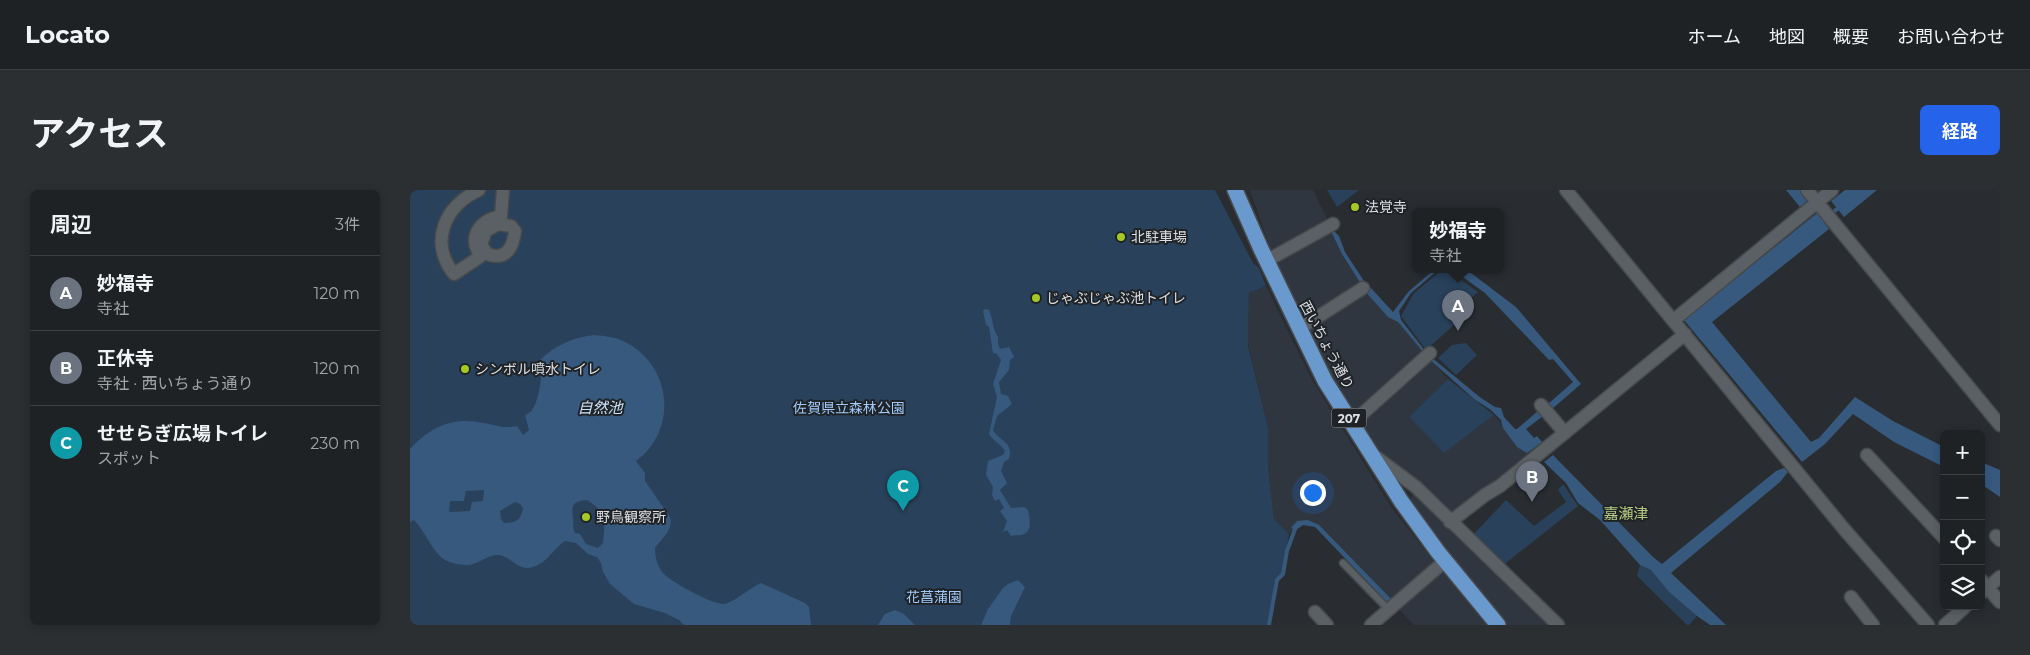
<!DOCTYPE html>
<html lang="ja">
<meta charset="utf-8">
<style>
:root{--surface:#1f2225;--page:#2c2f32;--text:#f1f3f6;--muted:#a1a4a7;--line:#3c3f42;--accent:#2563eb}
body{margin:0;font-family:Montserrat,"Noto Sans JP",sans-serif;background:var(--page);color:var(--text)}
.controls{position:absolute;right:15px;bottom:15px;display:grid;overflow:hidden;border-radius:8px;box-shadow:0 2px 8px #0003}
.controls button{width:45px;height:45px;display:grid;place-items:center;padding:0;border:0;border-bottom:1px solid var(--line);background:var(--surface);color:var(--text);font:25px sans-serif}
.you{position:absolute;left:902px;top:302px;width:18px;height:18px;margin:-12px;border:4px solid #fff;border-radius:50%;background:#1a73e8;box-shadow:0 0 0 8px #1a73e833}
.badge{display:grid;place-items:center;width:32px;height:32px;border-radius:50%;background:var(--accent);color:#fff;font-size:16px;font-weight:700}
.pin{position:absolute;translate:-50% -41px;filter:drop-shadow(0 1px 2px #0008)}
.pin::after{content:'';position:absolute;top:26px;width:18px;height:15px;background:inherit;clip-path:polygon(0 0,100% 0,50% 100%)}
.popup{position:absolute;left:1002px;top:18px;width:92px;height:65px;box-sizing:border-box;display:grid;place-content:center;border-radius:8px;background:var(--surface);filter:drop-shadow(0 1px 4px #0005);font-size:16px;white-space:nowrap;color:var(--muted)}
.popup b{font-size:19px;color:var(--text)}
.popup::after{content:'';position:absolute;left:50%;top:100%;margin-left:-10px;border:10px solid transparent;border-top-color:var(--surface)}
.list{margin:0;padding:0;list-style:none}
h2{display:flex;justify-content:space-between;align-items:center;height:65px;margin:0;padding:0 20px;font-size:21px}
h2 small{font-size:16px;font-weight:400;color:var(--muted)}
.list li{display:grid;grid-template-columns:32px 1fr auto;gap:15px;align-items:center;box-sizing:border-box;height:75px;padding:0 20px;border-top:1px solid var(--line)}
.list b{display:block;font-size:19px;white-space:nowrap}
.list p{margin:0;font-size:16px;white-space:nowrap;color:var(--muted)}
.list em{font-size:16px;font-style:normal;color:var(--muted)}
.icon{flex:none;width:28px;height:28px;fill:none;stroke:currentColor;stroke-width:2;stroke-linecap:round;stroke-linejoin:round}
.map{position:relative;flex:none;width:1590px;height:435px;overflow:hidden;border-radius:8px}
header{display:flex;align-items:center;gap:30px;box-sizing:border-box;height:70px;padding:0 25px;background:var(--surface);border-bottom:1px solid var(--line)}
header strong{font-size:24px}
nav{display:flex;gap:28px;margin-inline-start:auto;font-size:18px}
.intro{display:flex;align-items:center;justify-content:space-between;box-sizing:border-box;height:120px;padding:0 30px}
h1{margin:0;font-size:35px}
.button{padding:12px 22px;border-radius:8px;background:var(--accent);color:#fff;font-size:18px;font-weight:700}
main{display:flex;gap:30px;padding:0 30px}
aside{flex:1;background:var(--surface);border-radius:8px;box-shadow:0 2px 8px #0003}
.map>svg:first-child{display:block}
</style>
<header>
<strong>Locato</strong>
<nav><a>ホーム</a><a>地図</a><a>概要</a><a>お問い合わせ</a></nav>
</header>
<div class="intro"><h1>アクセス</h1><a class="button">経路</a></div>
<main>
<aside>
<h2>周辺<small>3件</small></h2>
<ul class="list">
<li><span class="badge" style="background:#6b7280">A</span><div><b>妙福寺</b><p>寺社</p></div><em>120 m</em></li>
<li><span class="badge" style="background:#6b7280">B</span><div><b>正休寺</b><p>寺社 · 西いちょう通り</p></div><em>120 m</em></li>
<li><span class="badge" style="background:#0f9aa8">C</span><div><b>せせらぎ広場トイレ</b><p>スポット</p></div><em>230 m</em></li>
</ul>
</aside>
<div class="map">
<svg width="1590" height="435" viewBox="0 0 1590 435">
<rect width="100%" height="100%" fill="#292d31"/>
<path fill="#2f363f" d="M840,0H903L933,62L951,90L1038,189L999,227L1034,262L1084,225L1125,271L1047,334L1153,435H1096L1034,359L999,309L1011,297L967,259L922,188L862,63Z
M856,96L902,190L983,320L1076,435H1004L908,335L890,333L879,344L864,329L858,278V237L838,154L839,103Z"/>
<path fill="#29415b" d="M0,0H805L843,73L849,78L856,96L839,103L838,156L858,237V278L864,329L879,344L872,384L866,389L858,435H0Z
M917,0H949L927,17Z
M1032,80H1037L1068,102L1043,125L1045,134L1016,160L991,126L1004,103Z
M1056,153L1067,165L1046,185L1028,168L1042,155Z
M1038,189L1084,225L1034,263L999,227Z
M1153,294L1168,316L1092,376L1061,347L1096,310L1124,336L1156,312L1148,300Z
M1230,375L1241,380L1259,402L1287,426L1279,435H1277L1227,386Z"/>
<path fill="#37597e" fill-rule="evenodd" d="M1376,0H1391L1399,9L1390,17Z
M1435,0H1467L1434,27L1421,11Z
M1407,23L1419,39L1302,132L1401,252L1409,248L1445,207L1483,231L1534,257V277L1484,252L1443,224L1415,254L1392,272L1274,130Z
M923,40L929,46L935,62L954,91L951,94L932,64L921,41Z
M1024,80H1028L1001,103L989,121L991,130L1016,162L1014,163L988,132L978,127L954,100L960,97L983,122L999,101Z
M1043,80H1057L1106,117L1171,194L1142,219L1138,214L1163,192L1143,169L1139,170L1075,103Z
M575,119L579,120C583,129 583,141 588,147V154L590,159L599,157L604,167L600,170L599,180L589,192L591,204L598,206L602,214L587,226L583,240C590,252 604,252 599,269L594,272L591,281L597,293L590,300L601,318L614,317L618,320C619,327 623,340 614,344C610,346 605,345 601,346L597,340L593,342L597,331L590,321L594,318L589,309L585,311L582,305L583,297L576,285L578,271L593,265L595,261C590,253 584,252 579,244L587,207L583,194L591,170L587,164L583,163L579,137L576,135L573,121Z
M184,145C195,146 207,147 217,153C262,177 268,240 226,271L235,283V291L260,327C264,340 252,348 245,358C245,366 247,377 254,384C263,393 300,413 313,414C322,414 341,397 351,393L395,413L399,417L401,435H274L269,430L255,423L224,414L200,394L193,382L191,373L187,367L178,364L166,353L155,351C143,359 137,373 123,377C108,382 100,365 88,365C78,365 73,371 63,374C55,377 37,373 31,367C20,357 15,341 4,330L0,332V259C20,237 43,226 73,233C87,235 93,239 107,236L113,245L119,240L115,225C116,225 122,221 122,220C129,211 134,181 129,171C145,155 162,148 184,145ZM74,300L73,311L62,312L60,321L39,322L40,311H54L56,301ZM177,310C197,322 195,333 193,353L188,358L176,354L170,344L165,343C162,337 164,334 163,328C161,315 163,311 177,310ZM105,312L110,314L113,318C111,330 106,333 94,333L91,329L90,321Z
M1021,167L1071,208L1085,217L1091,218L1094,227L1105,239H1107L1128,221L1133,226L1116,239L1124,248L1127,246L1132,252L1117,263L1107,257L1093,238L1091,230L1081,220L1064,209L1018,168Z
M1143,265L1243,367L1252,374L1366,281L1374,278L1378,282L1370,292L1261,383L1316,435H1300L1287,426L1259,402L1241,380L1230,375L1190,330L1168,313L1156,293L1134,272Z
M1571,272L1590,280V307L1571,294Z
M898,330L909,335L983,411L979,414L905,337L893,335L886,340L881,338L887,331Z
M608,390L615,397L601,426L600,435H571L578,419L593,398L598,394Z
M485,420L494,424L505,435H468L475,424Z"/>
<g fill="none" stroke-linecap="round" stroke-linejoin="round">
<path stroke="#37597e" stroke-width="4" d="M1413,31L1427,19
M859,435L867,390L873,384L877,361L885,339"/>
<g stroke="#474a4d" stroke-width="9">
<path id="lane" d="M933,373L978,419"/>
</g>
<g stroke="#474a4d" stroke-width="15">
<path id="street" d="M69,0C34,16 19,53 44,84L71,66C57,47 70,30 91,26L93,0
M1156,0L1434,339L1518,435
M1397,0L1590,235
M88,34L101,36L105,41C103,58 96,71 77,64L71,54L76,41Z
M856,71L923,34
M1264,130L1422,0
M889,139L953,98
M1131,215L1155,243
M942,233L1020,163
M1457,265L1534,348
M966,267L1006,297L1148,435
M1040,332L1075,305L1090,296L1275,144
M1586,346L1590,350
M1571,390L1590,412
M1571,403L1590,387
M1441,407L1463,435
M905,422L917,435
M961,435L1035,371
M1535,435L1556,416"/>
</g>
<g stroke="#474a4d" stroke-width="18">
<path id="highway" d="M825,0L851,59L915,191L991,311L1028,362L1088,435"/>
</g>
<use href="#lane" stroke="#5b6065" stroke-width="6"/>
<use href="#street" stroke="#5b6065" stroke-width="12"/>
<use href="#highway" stroke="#6a99ce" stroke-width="15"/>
</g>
<g fill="#a4c825" stroke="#1f2327" stroke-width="2">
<circle cx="945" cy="17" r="5"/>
<circle cx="711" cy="47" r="5"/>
<circle cx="626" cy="108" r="5"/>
<circle cx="55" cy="179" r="5"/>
<circle cx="176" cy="327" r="5"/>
</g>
<g text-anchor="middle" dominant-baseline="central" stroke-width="4" stroke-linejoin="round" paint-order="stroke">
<rect fill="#1f2327" stroke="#a3a7aa" stroke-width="1" x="921.5" y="218.5" width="35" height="19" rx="4"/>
<g font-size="12" font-weight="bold" fill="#dcdfe2">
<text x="939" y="228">207</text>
</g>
<g font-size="14" fill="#dcdfe2" stroke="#1f2327" text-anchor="start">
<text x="955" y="17">法覚寺</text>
<text x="721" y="47">北駐車場</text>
<text x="636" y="108">じゃぶじゃぶ池トイレ</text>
<text x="65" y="179">シンボル噴水トイレ</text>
<text x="186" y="327">野鳥観察所</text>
</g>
<g font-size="14" fill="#dcdfe2" stroke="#1f2327">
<text transform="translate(917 155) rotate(62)">西いちょう通り</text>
</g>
<g font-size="14" fill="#a0cbfb" stroke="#1f2327">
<text x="439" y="218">佐賀県立森林公園</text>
<text x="524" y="407">花菖蒲園</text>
</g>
<g font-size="15" font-style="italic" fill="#cbe1fa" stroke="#1f2327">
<text x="190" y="217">自然池</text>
</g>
<g font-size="15" fill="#b6cc83" stroke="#1f2327">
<text x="1216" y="323">嘉瀬津</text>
</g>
</g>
</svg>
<div class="controls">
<button>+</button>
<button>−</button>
<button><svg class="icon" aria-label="locate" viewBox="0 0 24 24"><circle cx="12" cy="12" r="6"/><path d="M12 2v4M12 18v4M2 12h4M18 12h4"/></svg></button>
<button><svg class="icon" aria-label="layers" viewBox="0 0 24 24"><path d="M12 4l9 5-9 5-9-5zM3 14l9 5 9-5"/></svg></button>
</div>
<div class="you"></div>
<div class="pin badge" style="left:1048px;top:141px;background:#6b7280">A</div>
<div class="popup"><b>妙福寺</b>寺社</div>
<div class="pin badge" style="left:1122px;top:312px;background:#6b7280">B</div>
<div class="pin badge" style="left:493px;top:321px;background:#0f9aa8">C</div>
</div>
</main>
